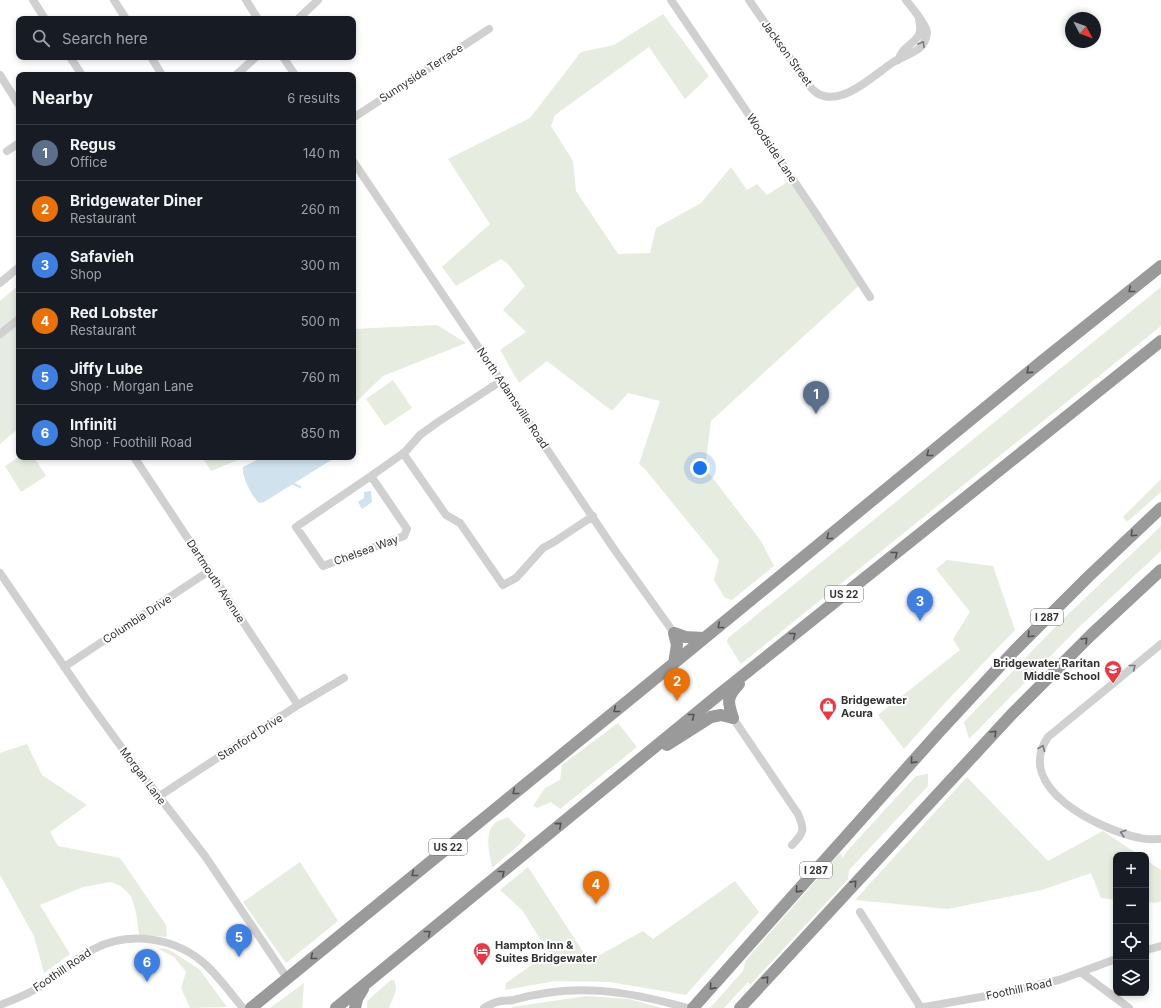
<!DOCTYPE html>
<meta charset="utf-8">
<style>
:root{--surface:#171b24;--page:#20242c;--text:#f1f3f6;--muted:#9ea1a6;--line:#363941;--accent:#e63946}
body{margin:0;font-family:Inter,sans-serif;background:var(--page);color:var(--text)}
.controls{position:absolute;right:12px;bottom:12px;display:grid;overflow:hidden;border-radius:8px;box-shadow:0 2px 6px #0003}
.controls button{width:36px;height:36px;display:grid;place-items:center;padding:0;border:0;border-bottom:1px solid var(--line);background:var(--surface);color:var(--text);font:20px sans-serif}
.compass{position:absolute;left:1065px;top:12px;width:36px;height:36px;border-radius:50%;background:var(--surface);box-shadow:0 2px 6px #0003;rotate:131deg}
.you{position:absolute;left:700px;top:468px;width:14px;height:14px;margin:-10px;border:3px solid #fff;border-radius:50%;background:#1a73e8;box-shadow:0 0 0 6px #1a73e833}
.badge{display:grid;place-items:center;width:26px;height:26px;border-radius:50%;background:var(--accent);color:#fff;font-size:13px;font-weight:700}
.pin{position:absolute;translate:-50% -33px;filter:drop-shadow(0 1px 2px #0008)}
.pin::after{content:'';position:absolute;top:21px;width:14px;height:12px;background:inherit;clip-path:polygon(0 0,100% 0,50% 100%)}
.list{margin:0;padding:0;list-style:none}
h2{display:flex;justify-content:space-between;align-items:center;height:52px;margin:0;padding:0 16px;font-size:17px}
h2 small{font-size:13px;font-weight:400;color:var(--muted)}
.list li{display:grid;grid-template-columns:26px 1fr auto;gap:12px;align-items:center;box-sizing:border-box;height:56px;padding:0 16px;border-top:1px solid var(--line)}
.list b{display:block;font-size:15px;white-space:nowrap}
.list p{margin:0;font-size:13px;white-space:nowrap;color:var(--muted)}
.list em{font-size:13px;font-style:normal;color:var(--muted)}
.icon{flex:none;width:22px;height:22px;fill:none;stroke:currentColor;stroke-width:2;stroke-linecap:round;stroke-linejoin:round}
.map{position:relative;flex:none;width:1161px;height:1008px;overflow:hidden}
.search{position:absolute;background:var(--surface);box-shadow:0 2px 6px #0003;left:16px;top:16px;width:340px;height:44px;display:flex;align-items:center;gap:10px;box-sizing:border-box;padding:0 14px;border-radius:8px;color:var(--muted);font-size:15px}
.panel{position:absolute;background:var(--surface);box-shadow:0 2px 6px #0003;left:16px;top:72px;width:340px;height:388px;border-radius:8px}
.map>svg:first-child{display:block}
</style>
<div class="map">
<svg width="1161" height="1008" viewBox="0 0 1161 1008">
<rect width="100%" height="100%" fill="#fff"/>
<path fill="#e6ecdf" d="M663,14L709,76L685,99L649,47L555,115L551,126L573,161L576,191L618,254L650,253L656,228L701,203L731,167L747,190L757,184L767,195L792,179L863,282L711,421L705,468L761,541L774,566L732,600L725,598L714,580L719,560L645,469L639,464L660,401L628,393L612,411L547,361L519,383L500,350L526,332L503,310L525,286L508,264L501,259L456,286L442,267L490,224L448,159L530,118L581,52L614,45Z
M19,285V428L0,444V301Z
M1161,287V326L741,664L727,642L728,638Z
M437,325L466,343L383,376L353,405V329Z
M393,380L412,408L385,426L366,399Z
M19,457H34L46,476L21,492L5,466Z
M202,457H245L211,471Z
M1161,479V492L1127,522L1123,517Z
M1161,526V551L1078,628L969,739L964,722L1060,622Z
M947,560L993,566L1015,630L944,704L904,749L878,715L960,650L953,639L970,612L936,569Z
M618,723L637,747L560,809L551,802L537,808L533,806L545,788L560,780L562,765Z
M27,744L42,775L87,805L50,832L58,846L120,858L166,925L167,937L139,935L136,912L131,896L121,886L110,882L83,887L40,905L70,954L44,973L34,936L0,875V753Z
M928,774V786L849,870L848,879L750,985L748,982L724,1008H710L743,971L746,960L840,853L843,858L847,851L916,776Z
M967,777L1048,861L1103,831L1139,855H1116V900L1101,898L1091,873L1042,890L948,909L855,900Z
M508,817L515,825L526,835L520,844L492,868C490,854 483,833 496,822C500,820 505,819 508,817Z
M1146,860L1161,870V901L1156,903L1146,902Z
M300,862L338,921L286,963L243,902Z
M528,867L589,961L643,931L653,939L735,881L759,912L686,995L610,982L555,981L505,990L506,983L549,953L522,910L500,890Z
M157,948L168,949L199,969L227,1007L190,1008L181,988L186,972L174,957Z
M391,980H394C399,992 393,996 389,1008H367V1001Z
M304,983L302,1008H270Z
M586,996L629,999L662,1008H512V1007Z"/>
<path fill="#cfe2ee" d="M263,457H336L264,502L259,503C252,496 241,476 243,467Z
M371,491L372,502L362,509L358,502L364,498V492Z"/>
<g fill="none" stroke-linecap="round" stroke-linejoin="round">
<path stroke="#cfe2ee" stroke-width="2" d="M292,483L300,487"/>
<path stroke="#d0d0d0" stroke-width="8" d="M33,0L45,19
M114,0L126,19
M246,0L258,19
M671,0L815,212L870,297
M749,0C764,22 779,43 795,65C800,73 809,88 817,93C841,108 874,75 892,63C905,54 925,53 927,33C927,25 911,7 906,0
M298,19L318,0
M70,57L82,75
M151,57L162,75
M283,57L295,75
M898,60C900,56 902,51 905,49C917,38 923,36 919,19
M0,75L19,105
M236,75L256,57
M353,118L489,29
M7,151L19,143
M353,161L614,549L674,633
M0,283L19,267
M0,334L19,319
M403,453L446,515L460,523L503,585L516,578L543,548L554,542L593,516
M134,457L298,705
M371,476L407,529L404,536L323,566L296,527Z
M371,476L405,452L420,435L438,422L501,381
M0,573L85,697L127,755L205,856L287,978
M1161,644L1048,737C1013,788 1100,830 1140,838C1147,840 1154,839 1161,839
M64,667L209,571
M733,718L798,814C805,830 804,833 792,845
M158,797L298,705L344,678
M860,912L921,1008
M1146,950L1161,946
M1082,973L1129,1008
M0,1005C13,1000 27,995 39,987C57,975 74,959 94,949C130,930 178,938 207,966C220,978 231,994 243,1008
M484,1008C489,1005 495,1002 501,1001C505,1000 508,1001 513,1000C576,982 626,991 688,1008
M919,1008L992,995L1059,980L1116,959"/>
<path stroke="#9a9a9a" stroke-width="12" d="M674,633L685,637L704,638
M674,663L677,645L674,633
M733,718C727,701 727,697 739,684
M667,745L711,717L721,715L733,718
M251,1008L640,691L1041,362L1161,266
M336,1008L716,697L1161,341
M355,1008L357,999L363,989
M693,1008L939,732L1015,650L1088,577L1161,508
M740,1008L1012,714L1091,635L1161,570"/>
</g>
<defs><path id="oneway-chevron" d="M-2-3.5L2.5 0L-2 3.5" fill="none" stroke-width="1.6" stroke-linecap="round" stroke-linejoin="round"/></defs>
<g stroke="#7a7a7a">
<use href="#oneway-chevron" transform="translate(922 44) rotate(-60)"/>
<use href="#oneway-chevron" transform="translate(1133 667) rotate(-39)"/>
<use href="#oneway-chevron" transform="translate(1042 748) rotate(-68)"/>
<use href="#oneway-chevron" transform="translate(1123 833) rotate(-164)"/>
</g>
<g stroke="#525252">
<use href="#oneway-chevron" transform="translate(1131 290) rotate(141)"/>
<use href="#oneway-chevron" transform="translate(1029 371) rotate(140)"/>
<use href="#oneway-chevron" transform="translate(929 454) rotate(141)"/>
<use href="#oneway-chevron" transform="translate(1133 534) rotate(137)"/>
<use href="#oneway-chevron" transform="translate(829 537) rotate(141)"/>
<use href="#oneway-chevron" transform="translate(895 554) rotate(-39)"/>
<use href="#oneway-chevron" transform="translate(720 626) rotate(141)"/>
<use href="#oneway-chevron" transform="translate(793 635) rotate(-38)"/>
<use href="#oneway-chevron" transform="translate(1030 635) rotate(135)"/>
<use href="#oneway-chevron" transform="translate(1085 640) rotate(-45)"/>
<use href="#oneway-chevron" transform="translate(616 710) rotate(142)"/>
<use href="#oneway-chevron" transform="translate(692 716) rotate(-39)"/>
<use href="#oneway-chevron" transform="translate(994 733) rotate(-46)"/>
<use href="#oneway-chevron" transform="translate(913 761) rotate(132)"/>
<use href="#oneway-chevron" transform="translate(515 792) rotate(141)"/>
<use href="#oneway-chevron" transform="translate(559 825) rotate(-41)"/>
<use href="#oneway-chevron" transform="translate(502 873) rotate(-39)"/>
<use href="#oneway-chevron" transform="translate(414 874) rotate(141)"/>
<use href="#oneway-chevron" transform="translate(854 883) rotate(-47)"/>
<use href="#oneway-chevron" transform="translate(798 890) rotate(132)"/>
<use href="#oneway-chevron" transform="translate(428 933) rotate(-39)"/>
<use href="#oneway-chevron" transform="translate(313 957) rotate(141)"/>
<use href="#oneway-chevron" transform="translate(766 979) rotate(-48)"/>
<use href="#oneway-chevron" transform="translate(712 987) rotate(132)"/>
</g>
<defs>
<g id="school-pin" transform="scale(0.9)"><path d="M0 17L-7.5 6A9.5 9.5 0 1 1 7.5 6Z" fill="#e63946" stroke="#fff"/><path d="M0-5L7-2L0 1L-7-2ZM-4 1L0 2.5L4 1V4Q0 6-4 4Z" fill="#fff"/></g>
<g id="shop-pin" transform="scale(0.9)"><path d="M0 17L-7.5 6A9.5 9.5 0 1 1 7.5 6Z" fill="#e63946" stroke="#fff"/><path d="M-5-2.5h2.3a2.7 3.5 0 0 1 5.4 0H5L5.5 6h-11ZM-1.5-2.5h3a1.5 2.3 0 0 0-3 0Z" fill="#fff"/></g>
<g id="hotel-pin" transform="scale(0.9)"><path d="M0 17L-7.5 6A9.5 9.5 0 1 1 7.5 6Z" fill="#e63946" stroke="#fff"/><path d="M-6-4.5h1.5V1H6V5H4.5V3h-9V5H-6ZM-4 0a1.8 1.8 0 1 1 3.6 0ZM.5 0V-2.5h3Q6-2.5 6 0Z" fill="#fff"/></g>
</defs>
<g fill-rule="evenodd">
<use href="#school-pin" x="1113" y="669"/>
<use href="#shop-pin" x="828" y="706"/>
<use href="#hotel-pin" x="482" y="951"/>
</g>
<g text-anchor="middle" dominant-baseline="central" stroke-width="4" stroke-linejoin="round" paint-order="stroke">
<g fill="#fff" stroke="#707070" stroke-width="1">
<rect x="825" y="586" width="38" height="16" rx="3"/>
<rect x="1031" y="609" width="32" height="16" rx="3"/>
<rect x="429" y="839" width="38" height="16" rx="3"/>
<rect x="800" y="862" width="32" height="16" rx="3"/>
</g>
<g font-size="10" font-weight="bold" fill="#333">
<text x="844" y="594">US 22</text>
<text x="1047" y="617">I 287</text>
<text x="448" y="847">US 22</text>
<text x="816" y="870">I 287</text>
</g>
<g font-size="11" fill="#333" stroke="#fff">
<text transform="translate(787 53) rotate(54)">Jackson Street</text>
<text transform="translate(421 73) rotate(-33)">Sunnyside Terrace</text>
<text transform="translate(772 148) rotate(56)">Woodside Lane</text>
<text transform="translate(513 398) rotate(56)">North Adamsville Road</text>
<text transform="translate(366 550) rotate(-20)">Chelsea Way</text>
<text transform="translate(216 581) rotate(57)">Dartmouth Avenue</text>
<text transform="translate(137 619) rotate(-33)">Columbia Drive</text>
<text transform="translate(250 737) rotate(-33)">Stanford Drive</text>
<text transform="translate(143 776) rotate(53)">Morgan Lane</text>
<text transform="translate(62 970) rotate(-34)">Foothill Road</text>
<text transform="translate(1019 989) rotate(-12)">Foothill Road</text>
</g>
<g font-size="11" font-weight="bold" fill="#333" stroke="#fff" text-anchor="start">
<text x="1100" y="663" text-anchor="end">Bridgewater Raritan<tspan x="1100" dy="13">Middle School</tspan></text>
<text x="841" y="700">Bridgewater<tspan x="841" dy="13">Acura</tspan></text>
<text x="495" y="945">Hampton Inn &amp;<tspan x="495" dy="13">Suites Bridgewater</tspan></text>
</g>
</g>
</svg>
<div class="controls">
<button>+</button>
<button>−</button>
<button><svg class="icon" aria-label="locate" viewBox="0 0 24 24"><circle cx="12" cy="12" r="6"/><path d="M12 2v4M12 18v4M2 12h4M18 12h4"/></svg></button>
<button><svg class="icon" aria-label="layers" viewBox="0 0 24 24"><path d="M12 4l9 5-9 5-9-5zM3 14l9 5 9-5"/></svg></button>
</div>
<svg class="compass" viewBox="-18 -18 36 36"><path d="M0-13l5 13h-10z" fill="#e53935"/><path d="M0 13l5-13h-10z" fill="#9ea1a6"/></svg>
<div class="you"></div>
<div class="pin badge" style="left:816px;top:414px;background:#5c6f8a">1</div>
<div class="pin badge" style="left:677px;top:701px;background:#e8710a">2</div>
<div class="pin badge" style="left:920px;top:621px;background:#3f7fe0">3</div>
<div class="pin badge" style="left:596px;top:904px;background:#e8710a">4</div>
<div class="pin badge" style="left:239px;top:957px;background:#3f7fe0">5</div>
<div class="pin badge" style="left:147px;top:982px;background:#3f7fe0">6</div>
<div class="search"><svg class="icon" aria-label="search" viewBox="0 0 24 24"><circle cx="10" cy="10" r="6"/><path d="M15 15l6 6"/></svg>Search here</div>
<section class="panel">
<h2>Nearby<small>6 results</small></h2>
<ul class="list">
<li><span class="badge" style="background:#5c6f8a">1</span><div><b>Regus</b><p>Office</p></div><em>140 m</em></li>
<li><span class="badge" style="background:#e8710a">2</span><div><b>Bridgewater Diner</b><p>Restaurant</p></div><em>260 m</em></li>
<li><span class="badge" style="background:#3f7fe0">3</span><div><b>Safavieh</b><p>Shop</p></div><em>300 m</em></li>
<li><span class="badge" style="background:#e8710a">4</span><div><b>Red Lobster</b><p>Restaurant</p></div><em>500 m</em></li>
<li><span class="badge" style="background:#3f7fe0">5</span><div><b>Jiffy Lube</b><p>Shop · Morgan Lane</p></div><em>760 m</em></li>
<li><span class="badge" style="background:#3f7fe0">6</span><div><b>Infiniti</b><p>Shop · Foothill Road</p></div><em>850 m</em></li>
</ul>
</section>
</div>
